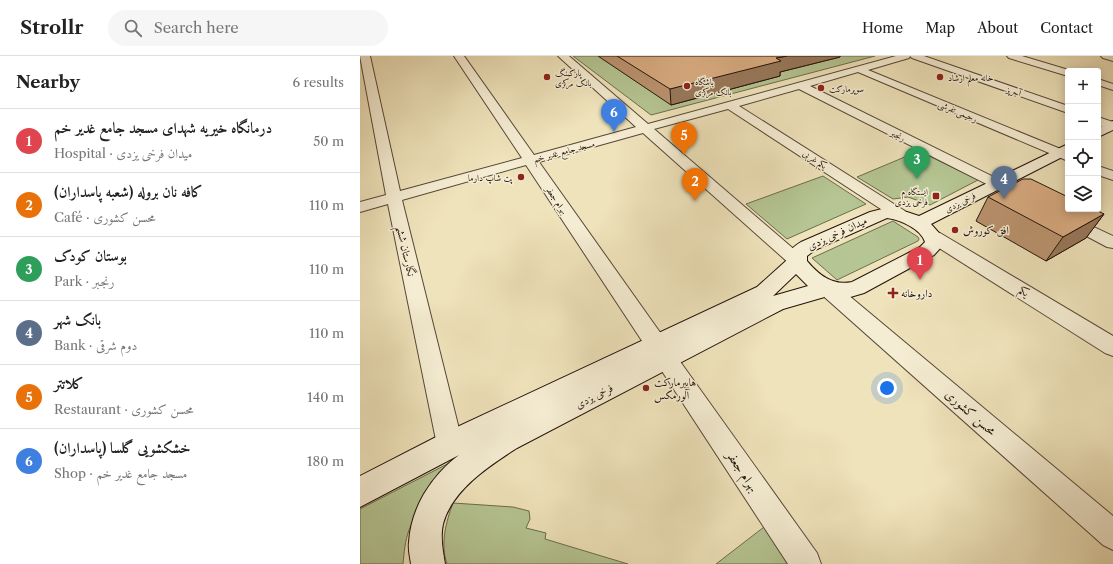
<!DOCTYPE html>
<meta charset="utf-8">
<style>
:root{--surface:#fff;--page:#f6f6f6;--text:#222;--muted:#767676;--line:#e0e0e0;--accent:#1a73e8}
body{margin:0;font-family:"Libre Caslon Text",Amiri,serif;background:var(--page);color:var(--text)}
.controls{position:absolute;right:12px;top:12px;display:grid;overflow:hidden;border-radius:4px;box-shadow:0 2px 10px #0003}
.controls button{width:36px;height:36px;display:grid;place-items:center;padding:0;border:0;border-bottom:1px solid var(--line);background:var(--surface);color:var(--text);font:20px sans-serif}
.you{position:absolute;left:527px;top:332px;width:14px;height:14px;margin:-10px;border:3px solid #fff;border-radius:50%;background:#1a73e8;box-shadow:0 0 0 6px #1a73e833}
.badge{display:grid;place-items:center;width:26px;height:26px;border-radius:50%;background:var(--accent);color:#fff;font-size:13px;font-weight:700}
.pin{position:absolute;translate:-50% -33px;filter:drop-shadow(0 1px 2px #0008)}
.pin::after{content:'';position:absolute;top:21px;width:14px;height:12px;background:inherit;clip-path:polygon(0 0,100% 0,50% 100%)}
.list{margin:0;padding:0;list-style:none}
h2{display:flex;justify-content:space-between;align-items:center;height:52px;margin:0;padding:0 16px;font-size:17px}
h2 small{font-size:13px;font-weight:400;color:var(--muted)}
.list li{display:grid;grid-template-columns:26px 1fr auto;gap:12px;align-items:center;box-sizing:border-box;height:64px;padding:0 16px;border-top:1px solid var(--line)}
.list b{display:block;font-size:15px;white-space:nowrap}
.list p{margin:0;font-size:13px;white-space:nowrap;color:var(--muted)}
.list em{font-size:13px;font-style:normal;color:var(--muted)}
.icon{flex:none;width:22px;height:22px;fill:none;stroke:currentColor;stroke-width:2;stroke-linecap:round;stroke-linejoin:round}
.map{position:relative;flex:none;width:753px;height:508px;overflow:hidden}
header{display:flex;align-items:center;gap:24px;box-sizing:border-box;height:56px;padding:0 20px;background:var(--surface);border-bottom:1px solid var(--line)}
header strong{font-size:19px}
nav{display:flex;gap:22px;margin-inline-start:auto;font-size:14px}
.search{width:280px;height:36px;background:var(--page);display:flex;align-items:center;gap:10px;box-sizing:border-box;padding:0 14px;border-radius:22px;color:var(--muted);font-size:15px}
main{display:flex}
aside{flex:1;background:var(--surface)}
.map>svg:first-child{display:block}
</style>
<header>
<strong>Strollr</strong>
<div class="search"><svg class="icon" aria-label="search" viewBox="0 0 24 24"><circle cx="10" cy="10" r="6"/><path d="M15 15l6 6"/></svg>Search here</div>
<nav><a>Home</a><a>Map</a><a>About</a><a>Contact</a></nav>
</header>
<main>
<aside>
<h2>Nearby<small>6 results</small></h2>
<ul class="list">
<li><span class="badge" style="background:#e0444e">1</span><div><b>درمانگاه خیریه شهدای مسجد جامع غدیر خم</b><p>Hospital · میدان فرخی یزدی</p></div><em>50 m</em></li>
<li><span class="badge" style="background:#e8710a">2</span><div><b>کافه نان بروله (شعبه پاسداران)</b><p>Café · محسن کشوری</p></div><em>110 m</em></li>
<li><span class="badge" style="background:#2e9e5b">3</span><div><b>بوستان کودک</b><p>Park · رنجبر</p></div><em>110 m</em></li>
<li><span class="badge" style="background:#5c6f8a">4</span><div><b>بانک شهر</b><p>Bank · دوم شرقی</p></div><em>110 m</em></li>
<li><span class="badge" style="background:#e8710a">5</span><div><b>کلاتتر</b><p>Restaurant · محسن کشوری</p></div><em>140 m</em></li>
<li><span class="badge" style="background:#3f7fe0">6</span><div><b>خشکشویی گلسا (پاسداران)</b><p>Shop · مسجد جامع غدیر خم</p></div><em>180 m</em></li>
</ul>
</aside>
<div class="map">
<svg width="753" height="508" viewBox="0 0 753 508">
<rect width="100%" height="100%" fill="#efe3bb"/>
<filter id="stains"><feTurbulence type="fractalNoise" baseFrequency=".005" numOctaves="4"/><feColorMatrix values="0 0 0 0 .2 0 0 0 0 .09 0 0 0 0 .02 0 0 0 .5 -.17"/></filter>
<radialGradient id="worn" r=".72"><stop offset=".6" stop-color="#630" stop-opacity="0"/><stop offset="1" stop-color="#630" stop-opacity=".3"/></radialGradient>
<path fill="#b5c593" stroke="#6c6c4f" d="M213,0H515L291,59Z
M559,95L618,124L570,149L548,141L533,143L497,121Z
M463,120L506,148L427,183L386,148Z
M533,165L558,181L559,183L558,185L477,224L452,202Z
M97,403C81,425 59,448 49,474C45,485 44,497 43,508H0V453Z
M93,447L153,451L169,455L170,463L166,472L186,477L185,483L268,508H87C80,488 86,466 93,447Z
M404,471L430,508H356Z"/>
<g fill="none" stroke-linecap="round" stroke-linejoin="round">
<g stroke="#564737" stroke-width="2">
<path id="street" d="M0,0H10L40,135L162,102L94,0H104L174,99L276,71L198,0H209L288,68L536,0H564L708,50V57L552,2L550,0L549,2L508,14L708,96V105L498,16L450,30L674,141L677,144L674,147L669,149L664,147L439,33L379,50L545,155L547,158L545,161L539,163L533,161L368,53L294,73L443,201L446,205L443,209L437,211L431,209L283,77L179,106L304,282L307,288L304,294L296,297L288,294L166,109L42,144L103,389L99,398L90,401L81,398L77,389L28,148L0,156V146L26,139Z
M647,0H662L712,15H708V20L649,2Z
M741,0H753V5L743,2Z
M738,23L753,28V34L738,29Z
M738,61L753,66V74L738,69Z
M738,110L753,115V124L738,119Z
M706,158L753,180V192L747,191L700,166L698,163L700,160Z
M574,176L580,177L753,280V300L745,297L568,185L566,181L568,177Z
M468,226L475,228L753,460V494L743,489L461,238L458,233L461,228Z
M306,294L314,297L457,497L461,508H428L298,309L295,303L298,297Z"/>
</g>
<g stroke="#23130b" stroke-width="2">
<path id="secondary" d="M753,65V74L738,81V72Z
M708,88V98L571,168L579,177L584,188L574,199L504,237L487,242L468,240L423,253L157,392C129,410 92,434 83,468C80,482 83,495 85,508H51C50,501 48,493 49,486C51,452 71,420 99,399L0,451V420L80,379L397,231L427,204C429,194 433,191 441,186L510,156L526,152L547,156L559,160ZM527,162C541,164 561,173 565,186L560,191L492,226C472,230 459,219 447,205V200L455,194ZM436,218L448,230L413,240Z"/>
</g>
<use href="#street" fill="#f5edd3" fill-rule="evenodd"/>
<use href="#secondary" fill="#f5edd3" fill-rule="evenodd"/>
</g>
<path fill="#bb936f" stroke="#23130b" d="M238,0H480V1L420,16V20L311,49Z
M628,141L744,158L726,182L686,205L616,165Z"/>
<path fill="#98785a" stroke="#23130b" d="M427,0H480V1L420,16V20L311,49L310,33L416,2Z
M744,158L726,182L686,205L703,181Z"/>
<path fill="#d9ab81" stroke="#23130b" d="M257,0H427L416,2L421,5L310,33Z
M663,123H671L708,141V153H734L744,158L703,181L628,141Z"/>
<g fill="#8f2418" stroke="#f5edd3" stroke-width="1.5">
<circle cx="187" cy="21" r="4"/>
<circle cx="580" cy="21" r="4"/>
<circle cx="327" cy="30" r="4"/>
<circle cx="461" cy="32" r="4"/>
<circle cx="161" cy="121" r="4"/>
<rect x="572" y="136" width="8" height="8" rx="2"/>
<circle cx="595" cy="174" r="4"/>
<path d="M531 231h4v4h4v4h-4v4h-4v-4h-4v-4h4z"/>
<circle cx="286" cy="332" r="4"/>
</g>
<g text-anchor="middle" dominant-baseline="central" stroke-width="3" stroke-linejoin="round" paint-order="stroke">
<g font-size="9" fill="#23130b" stroke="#f5edd3" text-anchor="start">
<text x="195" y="16">پارکینگ<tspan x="195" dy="10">بانک مرکزی</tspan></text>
<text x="588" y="21">خانه معلم ارشاد</text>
<text x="335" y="25">باشگاه<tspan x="335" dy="10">بانک مرکزی</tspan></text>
<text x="469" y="32">سوپرمارکت</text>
<text x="153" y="121" text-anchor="end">پت شاپ دارما</text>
<text x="568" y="135" text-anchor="end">ایستگاه م<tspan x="568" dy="10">فرخی یزدی</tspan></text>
</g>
<g font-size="9" fill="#23130b" stroke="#f5edd3">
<text transform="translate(654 35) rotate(19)">آجرپز</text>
<text transform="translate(598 55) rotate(23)">رحیمی تفرشی</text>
<text transform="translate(538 79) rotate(27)">رنجبر</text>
<text transform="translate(204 95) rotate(-15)">مسجد جامع غدیر خم</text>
<text transform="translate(455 103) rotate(33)">یکم غربی</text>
<text transform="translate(197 144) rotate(56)">بهرام جعفر</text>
<text transform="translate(600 146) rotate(-27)">فرخی یزدی</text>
</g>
<g font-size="11" fill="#23130b" stroke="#f5edd3" text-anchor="start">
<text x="603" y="174">افق کوروش</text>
<text x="541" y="237">داروخانه</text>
<text x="294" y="326">هایپرمارکت<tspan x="294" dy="13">آلورمکس</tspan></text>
</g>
<g font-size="11" fill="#23130b" stroke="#f5edd3">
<text transform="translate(477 177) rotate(-25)">میدان فرخی یزدی</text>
<text transform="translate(46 195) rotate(77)">نگارستان ششم</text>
<text transform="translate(664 235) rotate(32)">یکم</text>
<text transform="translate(234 340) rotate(-27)">فرخی یزدی</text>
</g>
<g font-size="13" fill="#23130b" stroke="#f5edd3">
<text transform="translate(611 356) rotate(41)">محسن کشوری</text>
<text transform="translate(383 415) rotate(56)">بهرام جعفر</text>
</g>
</g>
<rect width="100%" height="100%" filter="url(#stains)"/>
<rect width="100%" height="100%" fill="url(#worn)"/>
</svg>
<div class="controls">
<button>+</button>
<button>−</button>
<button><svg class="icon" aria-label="locate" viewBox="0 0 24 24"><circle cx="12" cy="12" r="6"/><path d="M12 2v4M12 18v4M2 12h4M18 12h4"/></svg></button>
<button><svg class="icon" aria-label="layers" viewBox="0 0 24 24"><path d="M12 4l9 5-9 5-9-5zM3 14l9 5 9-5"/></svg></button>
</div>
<div class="you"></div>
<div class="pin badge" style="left:560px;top:224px;background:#e0444e">1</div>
<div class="pin badge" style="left:335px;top:145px;background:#e8710a">2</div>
<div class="pin badge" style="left:557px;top:123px;background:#2e9e5b">3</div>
<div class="pin badge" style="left:644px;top:143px;background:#5c6f8a">4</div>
<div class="pin badge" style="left:324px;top:99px;background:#e8710a">5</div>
<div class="pin badge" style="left:254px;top:76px;background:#3f7fe0">6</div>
</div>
</main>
